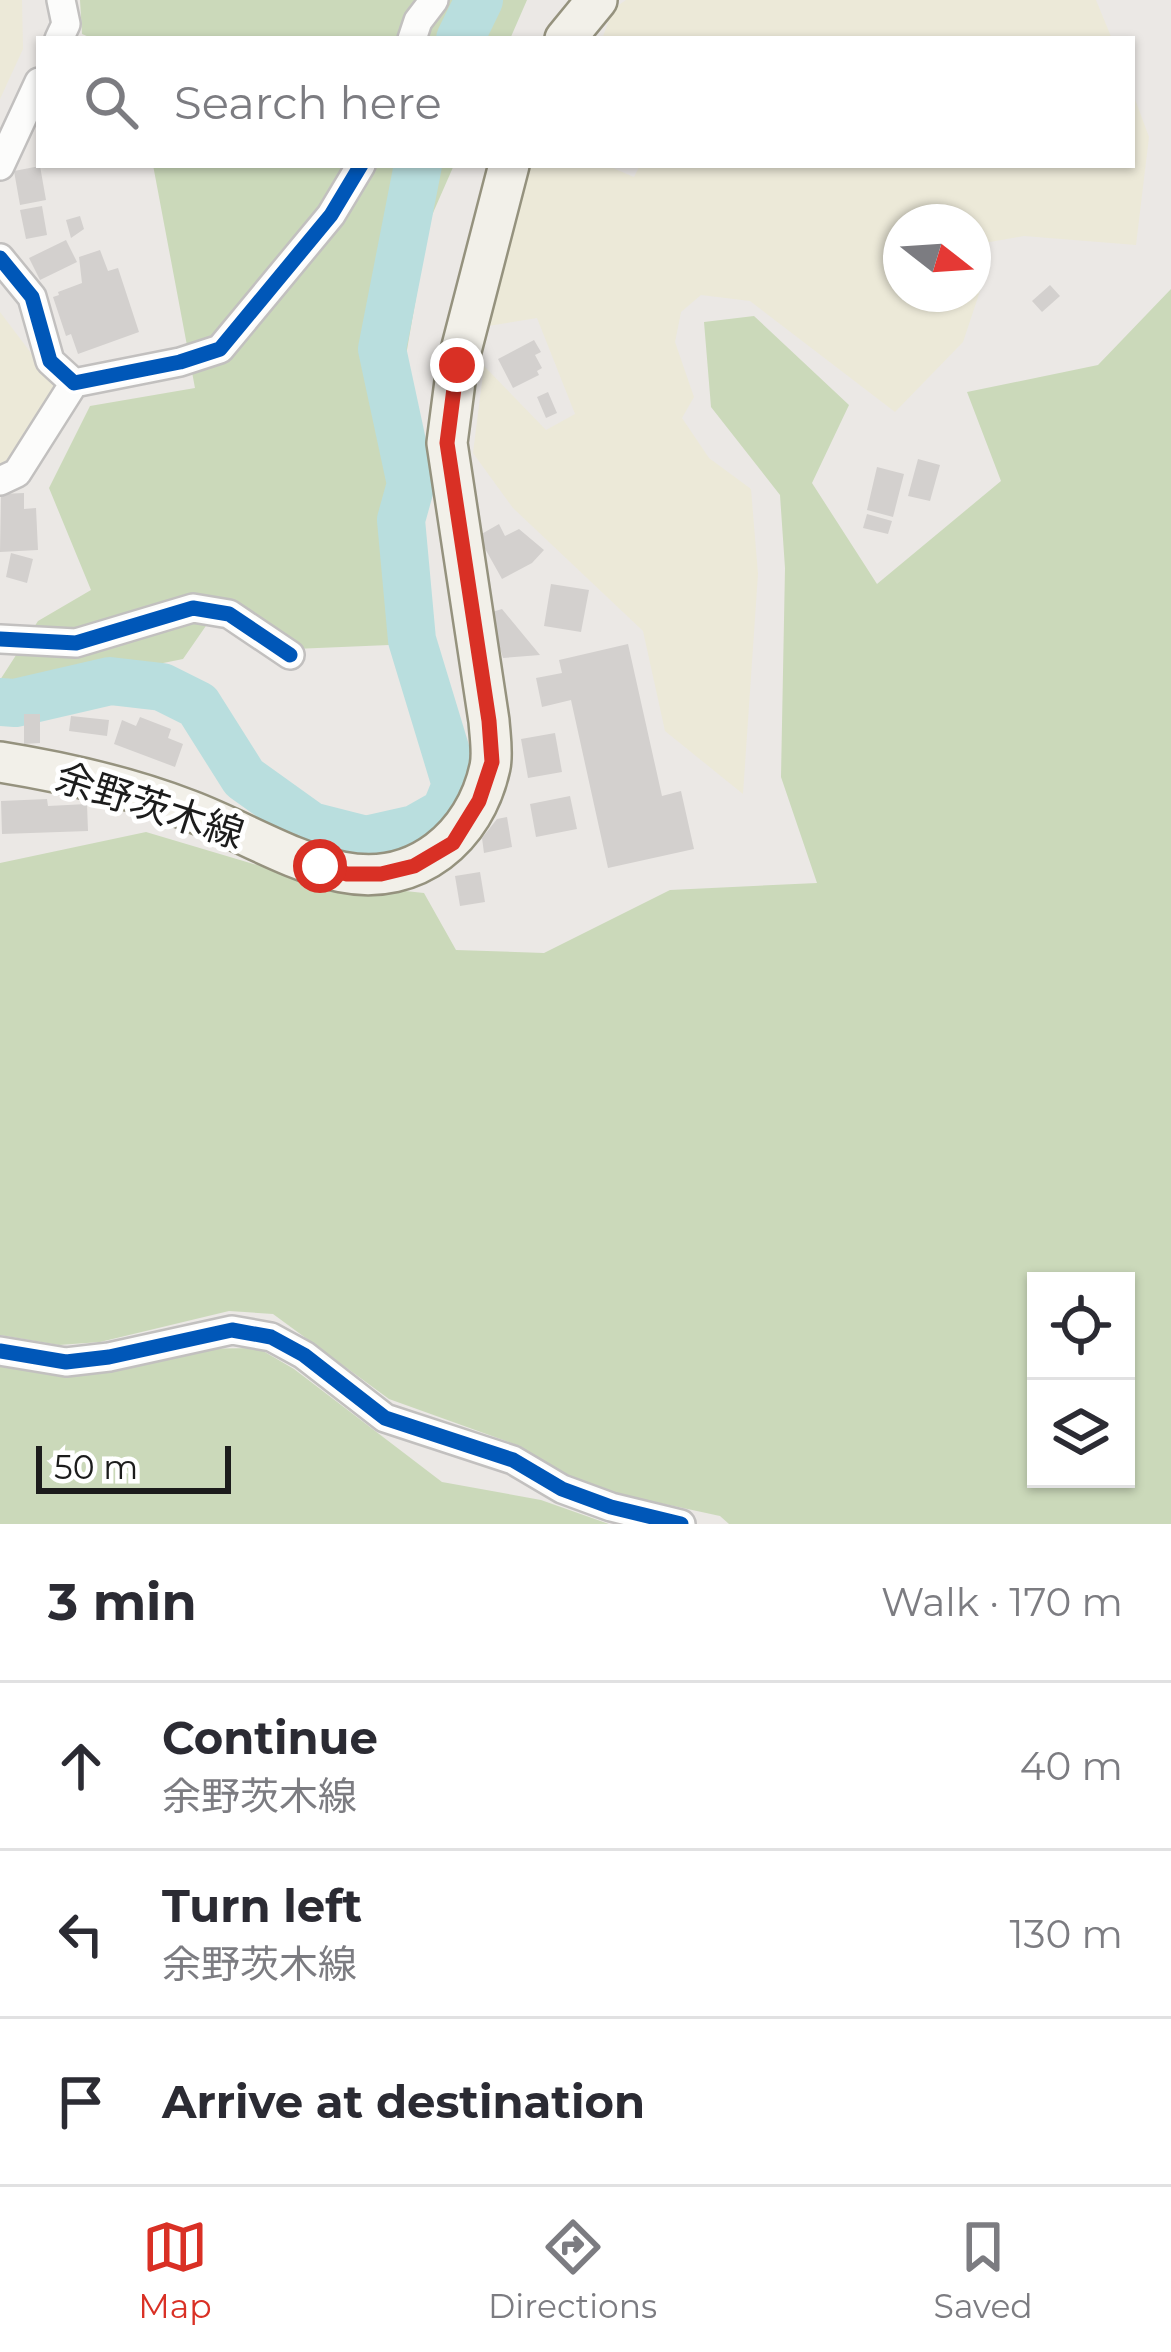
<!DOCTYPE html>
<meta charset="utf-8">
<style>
:root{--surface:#fff;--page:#f7f7f7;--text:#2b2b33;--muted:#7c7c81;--line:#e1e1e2;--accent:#d93025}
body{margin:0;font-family:Montserrat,"Noto Sans JP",sans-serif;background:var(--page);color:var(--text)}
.controls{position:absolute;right:36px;bottom:36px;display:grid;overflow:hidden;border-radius:0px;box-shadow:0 3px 9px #0004}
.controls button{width:108px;height:108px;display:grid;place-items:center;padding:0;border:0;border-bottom:3px solid var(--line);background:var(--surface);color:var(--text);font:60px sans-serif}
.compass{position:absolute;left:883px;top:204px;width:108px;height:108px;border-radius:50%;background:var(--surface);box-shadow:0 3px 9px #0004;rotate:107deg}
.scale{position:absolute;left:36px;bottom:30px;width:195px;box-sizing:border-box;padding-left:12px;border:6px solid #1c1c1c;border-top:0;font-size:33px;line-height:42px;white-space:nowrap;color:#1c1c1c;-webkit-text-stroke:9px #fff;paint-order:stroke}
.stop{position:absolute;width:36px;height:36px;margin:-27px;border:9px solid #d93025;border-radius:50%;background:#fff}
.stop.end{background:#d93025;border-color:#fff;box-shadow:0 3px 12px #0008}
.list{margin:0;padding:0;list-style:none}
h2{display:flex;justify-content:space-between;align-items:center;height:156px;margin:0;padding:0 48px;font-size:51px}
h2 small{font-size:39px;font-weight:400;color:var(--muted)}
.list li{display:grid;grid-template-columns:78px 1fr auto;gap:36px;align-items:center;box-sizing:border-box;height:168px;padding:0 48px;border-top:3px solid var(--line)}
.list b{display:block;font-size:45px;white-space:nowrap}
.list p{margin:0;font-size:39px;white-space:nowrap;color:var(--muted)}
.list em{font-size:39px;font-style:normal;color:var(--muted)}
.icon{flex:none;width:66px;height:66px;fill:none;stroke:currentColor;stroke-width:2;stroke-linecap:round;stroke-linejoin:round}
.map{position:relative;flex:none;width:1171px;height:1524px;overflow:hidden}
.search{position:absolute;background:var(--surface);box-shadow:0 3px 9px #0004;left:36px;right:36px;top:36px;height:132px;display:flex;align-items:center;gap:30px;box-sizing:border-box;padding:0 42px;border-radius:0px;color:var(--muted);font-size:45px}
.sheet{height:660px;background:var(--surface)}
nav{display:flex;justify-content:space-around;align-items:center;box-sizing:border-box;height:168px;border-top:3px solid var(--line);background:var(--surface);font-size:33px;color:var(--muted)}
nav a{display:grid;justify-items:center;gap:6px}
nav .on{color:var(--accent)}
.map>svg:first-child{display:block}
</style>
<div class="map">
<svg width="1171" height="1524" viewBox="0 0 1171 1524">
<rect width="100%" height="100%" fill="#ebe8e5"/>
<path fill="#ece9d8" d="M0,0H22L23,49L0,99Z
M626,0H1096L1112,39H602L613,9Z
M1132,91L1149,137L1136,245L1024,236L973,245V222H901V294H973V268L981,288L963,342L895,412L750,301L701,295L681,312L675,342L694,397L682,418L709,458L751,489L758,574L743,794L665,731L643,631L513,508L473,453L484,366L546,430L575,414L537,318L488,326L526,165H606L634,177L640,165H1132Z
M0,312L62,394L0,475Z"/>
<path fill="#cbd9ba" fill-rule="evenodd" d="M80,0H527L510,39H94L82,34Z
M153,165H454L429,222L392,437L389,645L294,649L219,607L183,659L0,696V680L38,621L91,590L49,488L90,406L195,388Z
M1171,289V1524H729L720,1516L609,1492L562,1475L520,1446L389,1399L273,1314L229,1311L100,1342L59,1345L0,1335V863L146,832L311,881L424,893L456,950L544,953L670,890L817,883L781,777L785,568L780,495L711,407L704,322L754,316L849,405L812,483L877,584L1001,481L967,392L1098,365ZM1036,1281H1126V1479H1036Z
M258,1348L294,1369L442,1482L541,1500L609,1524H0V1365L60,1373L186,1349Z"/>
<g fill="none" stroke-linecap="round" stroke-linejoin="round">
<path stroke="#b9dede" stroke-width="48" d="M460,39L479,0
M0,702L15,703L110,681L162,687L198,705L244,778L311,826L366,840L415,829L445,812L456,785L412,640L401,520L411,484L382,349L418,165"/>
</g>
<path fill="#d3d0ce" d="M40,166L46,200L20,205L14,171Z
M42,206L47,235L26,239L20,210Z
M80,216L84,229L71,238L66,220Z
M66,240L77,262L40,280L29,258Z
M100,250L108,271L118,268L139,332L78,354L71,334L66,336L53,297L59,295L58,292L82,283L79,257Z
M1050,285L1060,296L1042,312L1032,301Z
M534,340L541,352L535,355L542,368L537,371L539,375L513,388L498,359Z
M548,392L557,413L546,418L537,397Z
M918,459L940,465L930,501L908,496Z
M877,467L904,474L893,517L867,510Z
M24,493V509L36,508L38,550L0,552L1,494Z
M867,514L892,521L888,534L863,528Z
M499,524L505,536L519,529L544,550L532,563L502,579L478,536Z
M11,553L33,559L27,583L6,577Z
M551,584L589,590L581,632L544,626Z
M502,609L540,655L503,658L489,613Z
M628,644L662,796L681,791L694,849L608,868L571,700L542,707L536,678L562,673L559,660Z
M24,714H40V743L24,744Z
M71,716L109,720L107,736L69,731Z
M140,717L171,729L168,738L183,744L175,767L114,744L122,720L136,726Z
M555,733L562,772L528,778L521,739Z
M570,796L577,829L536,837L530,804Z
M47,799L48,806L87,804L88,831L2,834L1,801Z
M507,817L512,847L484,853L482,838L497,819Z
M480,872L485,902L460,906L455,876Z"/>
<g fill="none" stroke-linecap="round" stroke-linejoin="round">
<g stroke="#c2c0bf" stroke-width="32">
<path id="street" d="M59,39L66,24L61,0
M412,39L418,21L434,0
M0,166L39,82
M0,258L32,297L50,361L74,383L180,362L220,349L331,215L361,165
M0,481L17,473L74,383
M0,639L76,643L193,608L229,614L290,655
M0,1351L66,1362L109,1357L232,1330L271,1337L304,1355L385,1418L513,1460L562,1489L611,1507L681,1524"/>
</g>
<g stroke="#95927e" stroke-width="44">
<path id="secondary" d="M565,39L597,0
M0,762C62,772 129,787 188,810C239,829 289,861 342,872C416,887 475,837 490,767C493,753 490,736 489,721L447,443L457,366L509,165"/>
</g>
<use href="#street" stroke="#fcfcfb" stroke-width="27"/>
<use href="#secondary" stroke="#f2f0e9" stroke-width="39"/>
<g stroke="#fff" stroke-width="22">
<path id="cycleway" d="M0,258L32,297L50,361L74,383L180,362L220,349L331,215L361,165
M0,639L76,643L193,608L229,614L290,655
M0,1351L66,1362L109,1357L232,1330L271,1337L304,1355L385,1418L513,1460L562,1489L611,1507L681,1524"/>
</g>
<use href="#cycleway" stroke="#0057b8" stroke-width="15"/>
</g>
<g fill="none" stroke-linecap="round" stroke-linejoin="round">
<path stroke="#d93025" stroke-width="15" d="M320,866L347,874H381L414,866L453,843L479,801L492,762L489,721L447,443L457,365"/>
</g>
<g text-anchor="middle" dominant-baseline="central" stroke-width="10" stroke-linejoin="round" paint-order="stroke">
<g font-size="39" fill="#1c1c1c" stroke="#fff">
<text transform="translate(150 805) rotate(18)">余野茨木線</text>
</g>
</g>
</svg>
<div class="controls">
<button><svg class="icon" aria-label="locate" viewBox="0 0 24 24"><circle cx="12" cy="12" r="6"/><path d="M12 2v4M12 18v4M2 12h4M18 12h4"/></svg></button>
<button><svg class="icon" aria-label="layers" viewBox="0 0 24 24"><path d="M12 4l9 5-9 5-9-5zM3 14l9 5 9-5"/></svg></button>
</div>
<svg class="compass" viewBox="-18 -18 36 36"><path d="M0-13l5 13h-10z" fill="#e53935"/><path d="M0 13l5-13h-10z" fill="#7c7c81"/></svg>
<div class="scale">50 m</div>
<div class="stop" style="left:320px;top:866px"></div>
<div class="stop end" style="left:457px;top:365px"></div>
<div class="search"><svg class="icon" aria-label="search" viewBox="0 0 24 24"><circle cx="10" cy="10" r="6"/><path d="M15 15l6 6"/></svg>Search here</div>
</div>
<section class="sheet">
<h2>3 min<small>Walk · 170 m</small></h2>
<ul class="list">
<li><svg class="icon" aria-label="ahead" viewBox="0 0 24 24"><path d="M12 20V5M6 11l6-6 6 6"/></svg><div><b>Continue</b><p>余野茨木線</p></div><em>40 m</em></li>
<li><svg class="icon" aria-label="left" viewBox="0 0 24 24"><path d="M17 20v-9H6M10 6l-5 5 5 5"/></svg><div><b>Turn left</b><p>余野茨木線</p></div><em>130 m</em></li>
<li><svg class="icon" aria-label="arrive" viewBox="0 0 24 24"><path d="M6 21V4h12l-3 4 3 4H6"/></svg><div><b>Arrive at destination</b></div></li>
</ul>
</section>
<nav>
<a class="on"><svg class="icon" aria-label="map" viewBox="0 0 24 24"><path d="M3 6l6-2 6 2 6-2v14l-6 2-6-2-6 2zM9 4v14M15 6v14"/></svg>Map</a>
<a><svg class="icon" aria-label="directions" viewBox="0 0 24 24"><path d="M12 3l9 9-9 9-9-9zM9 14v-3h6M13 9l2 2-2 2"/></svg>Directions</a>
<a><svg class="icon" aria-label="saved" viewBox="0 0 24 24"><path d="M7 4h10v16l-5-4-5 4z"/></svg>Saved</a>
</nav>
